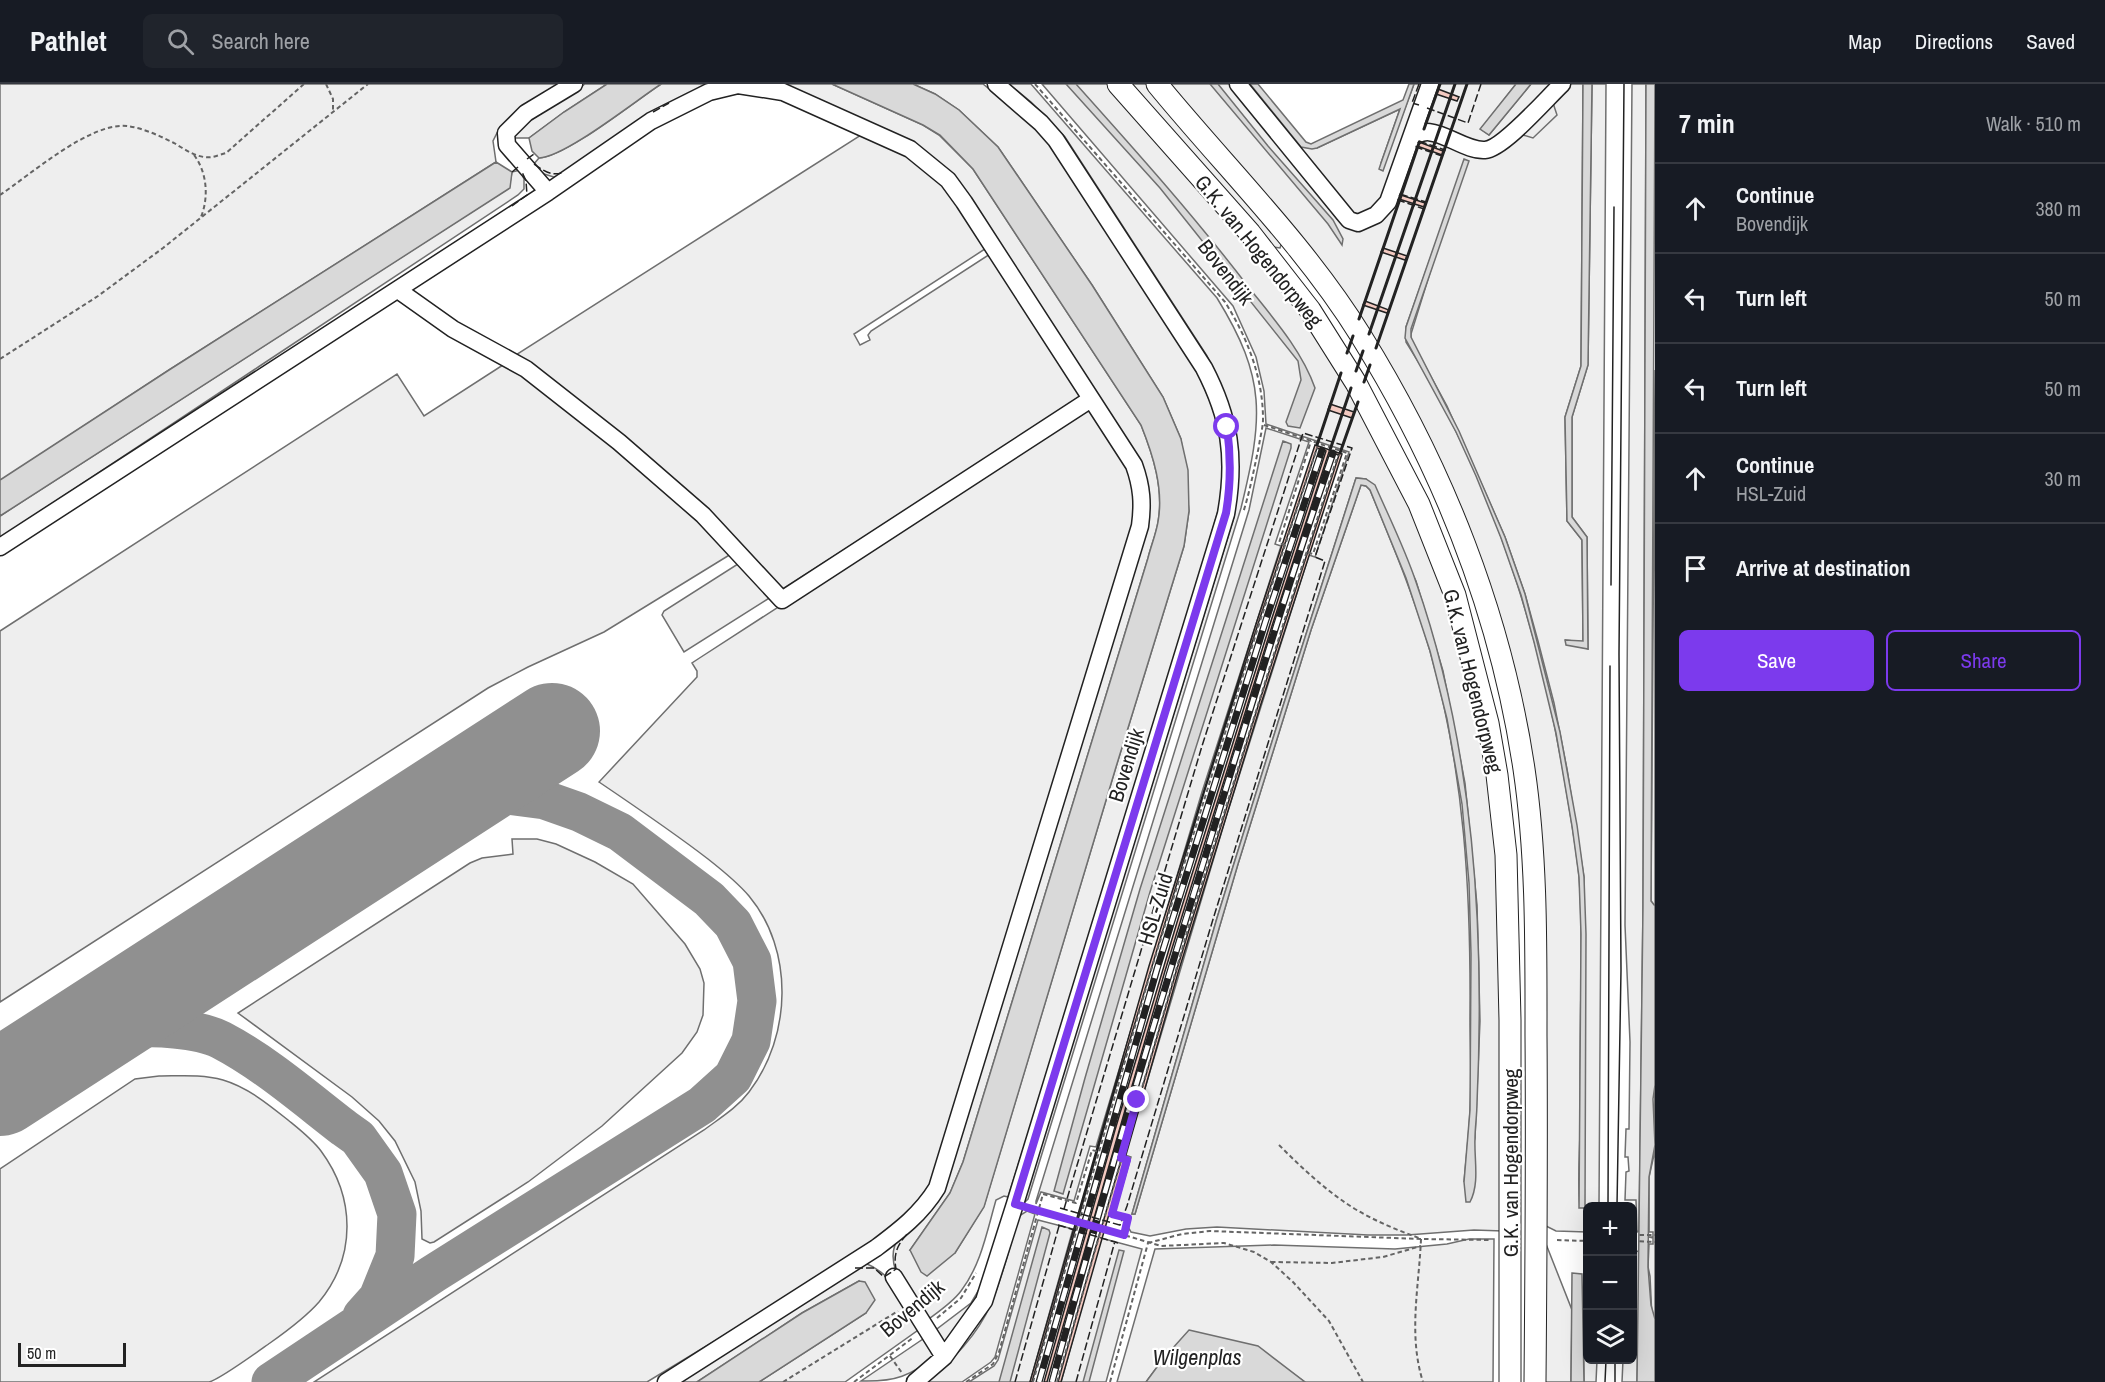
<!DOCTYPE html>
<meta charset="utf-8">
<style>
:root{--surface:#171b24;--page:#20242c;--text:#f1f3f6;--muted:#9ea1a6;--line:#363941;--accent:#7c3aed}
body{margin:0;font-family:"Archivo Narrow",sans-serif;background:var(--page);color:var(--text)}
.controls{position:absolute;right:18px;bottom:18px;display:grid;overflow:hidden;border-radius:9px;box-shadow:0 6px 24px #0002}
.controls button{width:54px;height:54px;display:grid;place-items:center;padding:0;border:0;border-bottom:2px solid var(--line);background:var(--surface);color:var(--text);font:30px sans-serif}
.scale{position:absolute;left:18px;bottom:15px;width:108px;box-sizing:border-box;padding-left:6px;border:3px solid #222;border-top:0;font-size:16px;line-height:21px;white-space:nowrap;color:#222;-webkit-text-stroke:4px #fff;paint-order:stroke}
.stop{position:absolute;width:18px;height:18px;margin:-14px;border:4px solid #7c3aed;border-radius:50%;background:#fff}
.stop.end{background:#7c3aed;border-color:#fff;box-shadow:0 2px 6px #0008}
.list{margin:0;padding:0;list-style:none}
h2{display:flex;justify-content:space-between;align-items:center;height:78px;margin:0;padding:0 24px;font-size:26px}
h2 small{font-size:20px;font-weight:400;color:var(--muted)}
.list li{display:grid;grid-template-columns:39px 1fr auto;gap:18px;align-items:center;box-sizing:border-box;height:90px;padding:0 24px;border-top:2px solid var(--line)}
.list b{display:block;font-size:22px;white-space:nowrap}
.list p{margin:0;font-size:20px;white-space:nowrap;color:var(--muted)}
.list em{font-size:20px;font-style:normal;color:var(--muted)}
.actions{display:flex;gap:12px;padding:18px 24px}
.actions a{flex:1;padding:14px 0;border:2px solid var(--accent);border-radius:9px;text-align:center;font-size:21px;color:var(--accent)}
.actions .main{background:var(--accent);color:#fff}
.icon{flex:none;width:33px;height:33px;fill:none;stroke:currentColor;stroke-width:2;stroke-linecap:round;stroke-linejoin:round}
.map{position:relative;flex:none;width:1655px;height:1298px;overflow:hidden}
header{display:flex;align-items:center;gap:36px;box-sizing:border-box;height:84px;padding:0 30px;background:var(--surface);border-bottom:2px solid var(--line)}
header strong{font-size:28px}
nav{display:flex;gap:33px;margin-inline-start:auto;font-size:21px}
.search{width:420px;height:54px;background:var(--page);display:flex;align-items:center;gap:15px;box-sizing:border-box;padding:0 21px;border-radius:9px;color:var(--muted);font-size:22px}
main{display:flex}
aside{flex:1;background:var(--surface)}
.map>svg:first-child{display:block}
</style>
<header>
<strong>Pathlet</strong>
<div class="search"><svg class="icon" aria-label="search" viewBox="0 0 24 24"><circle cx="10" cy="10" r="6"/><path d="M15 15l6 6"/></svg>Search here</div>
<nav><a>Map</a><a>Directions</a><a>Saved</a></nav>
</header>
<main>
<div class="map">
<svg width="1655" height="1298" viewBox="0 0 1655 1298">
<rect width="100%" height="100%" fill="#fff"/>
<path fill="#eee" stroke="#6f6f6f" stroke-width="1.5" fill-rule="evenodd" d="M0,0H561L500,43L493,57L496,78L169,286L0,397Z
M585,0H607L564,28L529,54H511L524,41Z
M661,0H723L557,94L544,90L533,81L539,74C566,73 635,17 661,0Z
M763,0H832L923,41L939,51L973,85L1141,341C1153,371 1164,405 1158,438C1156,450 1151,462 1148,474L963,1078L950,1109L910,1166L955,1169L984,1122L1116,683L1184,462L1189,427L1181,355L1163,313L1092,201L998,63L959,26L935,10L913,0H983L1036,43L1049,58L1189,273C1215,321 1227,356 1221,412C1219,428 1212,445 1208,462L1047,990L1008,1113L1004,1112L996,1116C987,1147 981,1181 961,1207C952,1219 938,1228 926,1237C911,1213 880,1181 899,1153C903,1146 914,1140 921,1135L1148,409L942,86Z
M1009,0H1031L1217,214C1267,295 1263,334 1241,424L1028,1115L1025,1118L1024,1117L1234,433C1243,368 1237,330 1207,272L1065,53L1031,18Z
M1042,0H1110L1243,152L1332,273L1398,392L1442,500L1485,660L1500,789L1503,1147L1474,1146L1407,1151H1368L1217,1143L1186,1145L1150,1152L1131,1148L1128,1143L1130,1133L1115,1128L1131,1073L1125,1071L1227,730L1309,471L1315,473L1349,368L1266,340L1264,307L1256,273L1233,222ZM1356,394L1366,395L1416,497L1443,587L1465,699L1477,821L1480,937L1475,1054L1464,1098C1466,1074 1469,1050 1470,1026C1472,996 1470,965 1470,935C1471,810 1465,689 1430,567C1414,512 1392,459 1370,406L1366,402L1361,401L1311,546L1238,780L1135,1130H1132L1217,834L1284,619Z
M1132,0H1146L1229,99L1282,158L1280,164L1273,163Z
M1170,0H1232L1346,139L1372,140L1409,72L1424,53L1479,71L1520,50L1526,51L1554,24L1553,19L1567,0H1583L1581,282L1565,333L1567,437L1582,456L1583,558L1565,556L1588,565L1587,453L1572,433V333L1588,281L1592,0H1606L1599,1122H1588L1587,1148L1556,1147L1546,1142L1545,852L1472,452C1448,387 1416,325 1380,266ZM1465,76L1411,250V256L1447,322L1505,453L1525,510L1538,557L1554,619L1567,685L1584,793L1580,1124C1577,1097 1580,1069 1580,1042C1580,995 1580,949 1581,902C1581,866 1582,829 1579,793C1576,761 1570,730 1565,699C1540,547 1489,388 1406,258V243Z
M1243,0H1250L1301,63L1317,64L1400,25L1381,79L1382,86L1414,0H1426L1381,119L1361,131L1349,127Z
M1434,0H1516L1481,45L1489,51L1531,0H1559L1502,53L1481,62L1424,41Z
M1632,0H1646L1643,822L1639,1147L1637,1148L1636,1116H1625L1626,1088L1629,1087L1628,1073H1625L1626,1045H1629L1630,958L1625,841Z
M864,49L903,67L936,91L988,163L854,250L860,261L870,256L868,251L871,247L990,170L1082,314L781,506L511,274Z
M520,86L524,95V105L518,111C345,224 173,341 0,454V432L509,104L512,88Z
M506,279L666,404L731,470L604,548L528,583L488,604L0,918V547L397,290L424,332Z
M1655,286V822L1651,817Z
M1087,323C1104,349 1138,390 1137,422C1136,434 1133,447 1131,459L934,1096L907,1136L804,1203L647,1298H314L704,1046C720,1034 737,1024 749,1008C792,952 794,866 749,812C737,798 722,786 708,775C673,748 636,723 599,698L697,593V587L692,579L698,575Z
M1266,344L1309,358L1275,460L1281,462L1202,708L1096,1063L1090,1062L1074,1117L1041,1108L1036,1120V1117L1249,426Z
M741,478L771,513L684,568L662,531L664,527Z
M512,755H537L556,760L595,778L633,800L685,860L700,885L704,899L703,931L697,948L682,969L602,1042L528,1098L434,1158L430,1159L422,1155L421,1127L415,1098L395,1057L379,1037L352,1013L238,929L470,779L482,774L513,770Z
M1655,990V1298L1650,1192L1648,1183L1649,1160H1653V1154L1649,1153H1653V1148H1649V1093L1654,1071Z
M159,992C180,992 202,990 223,996C247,1003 268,1020 288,1036C299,1045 312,1055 321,1067C355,1113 357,1172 319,1218C305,1234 287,1247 270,1259C260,1266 219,1296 209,1298C197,1298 164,1298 150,1298C100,1298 50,1298 0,1298V1085L135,995Z
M1027,1127L1035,1130L995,1273L991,1278L962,1298H928C953,1275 977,1252 991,1220C1003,1192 1010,1161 1019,1132Z
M1038,1136L1073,1145L1030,1298H969L994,1282L998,1276Z
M1101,1154L1142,1165L1106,1298H1061Z
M1469,1155H1494L1493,1298H1305L1277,1278L1163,1275L1146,1298H1117L1155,1165L1274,1161L1395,1165L1447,1160Z
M1546,1160L1572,1226L1571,1298H1544Z
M1633,1166L1640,1168L1637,1298H1622L1623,1276H1632Z
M865,1179C895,1191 905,1218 921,1244L845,1298H759L866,1229L859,1197L802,1229L697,1298H674Z
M980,1204L979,1216L943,1266L933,1248L971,1219Z
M1583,1213H1587L1588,1276H1597L1596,1298H1584Z
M926,1253L937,1271C910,1292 896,1298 861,1297Z"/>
<path fill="#ededed" stroke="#6f6f6f" stroke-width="1.5" d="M1553,19L1557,31L1533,54L1520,50Z"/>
<path fill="#d9d9d9" stroke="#6f6f6f" stroke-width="1.5" d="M607,0H661C635,17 565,73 539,74L532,67L529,54L564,28Z
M832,0H913L935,10L959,26L998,63L1092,201L1163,313L1181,355L1188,386L1189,427L1184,462L1116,683L984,1123L955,1169L927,1192L921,1188L910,1166L950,1109L963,1078L1148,474C1151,462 1156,450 1158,438C1164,405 1153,371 1141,341L973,85L940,51L923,41Z
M1066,0H1076C1136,67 1196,134 1250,205C1274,235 1302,267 1315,304L1300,344L1288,342L1286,338L1301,296L1298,277L1160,104Z
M1210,0H1218L1268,62L1333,136L1343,155L1342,161L1328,140Z
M1250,0H1258L1306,58L1311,60L1403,16L1409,0H1414L1383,87L1379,85L1381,79L1400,25L1317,64L1312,65L1301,63Z
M1516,0H1531L1489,51L1480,45Z
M1583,0H1592L1588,281L1572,333V433L1587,453L1588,565L1566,561L1565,556L1583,557L1582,456L1567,437L1565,333L1581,282Z
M1646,0H1655C1655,272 1651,545 1651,817L1655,822V1001L1653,1015L1655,1061L1649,1093L1648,1183L1651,1221L1655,1235V1298H1637L1643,822Z
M1464,75L1469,77L1411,245V253L1459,347L1505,453L1525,510L1560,648L1577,741L1584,793L1586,850L1585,1124H1579L1581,850L1579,793L1572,742L1556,649L1534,558L1521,511L1501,454L1476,392L1456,348L1405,254L1406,243Z
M496,78L512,88L510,104L0,432V396L169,286Z
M1283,357L1291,360V364L1150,808L1063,1110L1054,1107L1085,994L1140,805Z
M1356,394L1366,395L1375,401C1389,433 1405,465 1416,498C1474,663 1485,845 1477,1019C1477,1031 1475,1043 1475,1055C1474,1075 1480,1099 1470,1118H1466L1464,1098L1470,1026L1471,870L1469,799L1462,720L1447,635L1430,567L1406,494L1370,406L1366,402L1361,401L1311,546L1238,780L1135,1130H1132L1217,834L1284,619Z
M1042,1143L1049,1146L1050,1149L1010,1298H999Z
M1119,1166L1124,1167L1089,1298H1083Z
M1572,1189L1582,1190L1584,1298H1571Z
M859,1197L865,1198L875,1216L866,1229L759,1298H697L802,1229Z
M1189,1246L1258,1262L1305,1298H1146L1163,1275Z"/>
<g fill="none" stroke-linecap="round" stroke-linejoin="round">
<path stroke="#909090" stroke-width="39" d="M33,983C63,970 94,954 127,946C150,941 200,945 221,956C265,979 305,1014 344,1044L358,1054L383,1089L397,1130L395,1172L378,1214L362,1232
M271,1298L433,1190L702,1021L733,993L751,957L757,917L752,877L733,840L709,815L620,748L579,728L545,716L507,711L466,718L402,744"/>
<path stroke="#909090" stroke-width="96" d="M0,1004L552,647"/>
</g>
<path fill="#f3c9c0" stroke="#222" stroke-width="1.5" d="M1438,5L1459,13L1457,17L1436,10Z
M1419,58L1443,67L1442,71L1417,62Z
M1401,111L1425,119L1424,123L1399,115Z
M1383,164L1407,172L1405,176L1381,168Z
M1365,217L1389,226L1387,229L1363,221Z
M1330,320L1354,328L1352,334L1328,326Z
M1315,361L1342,370L1260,623L1178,889L1061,1298H1058L1094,1169L1176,888L1258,622L1339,371L1329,368L1272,542L1165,887L1047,1298H1044L1115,1046L1178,835L1271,537L1326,367L1317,364L1259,537L1204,709L1114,1009L1032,1298H1030L1149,882L1257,537Z"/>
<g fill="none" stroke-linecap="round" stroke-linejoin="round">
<g stroke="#222" stroke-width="19">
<path id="minor" d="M1238,0L1344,130L1349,136L1358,139L1376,131L1388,118L1430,0
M1409,59C1427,30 1460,68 1485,66C1503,65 1547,14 1562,0
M548,108L651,37L709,8L738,1L783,8L910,65L948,96L964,118L1134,381C1142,403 1143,420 1140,442L937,1104C921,1130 900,1146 876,1164L666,1298
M398,206L453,245L526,285L619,358L703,431L782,516L1091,315
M0,463L548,108L507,61L506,49L526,29L574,0
M894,1193L944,1273
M915,1298L944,1273L984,1217L1015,1120L1226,430C1236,374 1230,334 1204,284L1056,56L1041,39L996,0"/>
</g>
<g stroke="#222" stroke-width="23">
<path id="major" d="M1118,0L1250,149L1310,226L1356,299L1419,420L1455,511L1488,639L1497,691L1506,771L1510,936V1298
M1157,0C1225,83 1304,160 1361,252C1443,384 1501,531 1524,685C1537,773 1536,863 1536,952C1537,1067 1536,1183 1535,1298"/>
</g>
<path stroke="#646464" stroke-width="2" stroke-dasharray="4.5 3" stroke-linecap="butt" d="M326,0L333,15V27
M1035,0L1225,218C1247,253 1263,293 1263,335C1263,344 1260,353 1259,362C1254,385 1250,407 1243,429
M194,71C207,88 209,113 201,133
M0,111C30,91 90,38 127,42C143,44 160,52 174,59C186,66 198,75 212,73C217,72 222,70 226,69L304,0
M0,275L98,212L163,164L368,0
M1264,341L1347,369L1313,470L1306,468
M1285,461L1279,459L1311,357
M1279,1061C1302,1084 1326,1107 1355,1125C1375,1137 1397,1146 1419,1154
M1121,1074L1127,1076L1112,1130L1128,1134L1124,1150
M1030,1124L1075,1137
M1104,1145L1161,1162L1224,1159L1254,1168L1271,1178L1293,1198L1329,1237L1363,1298
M1632,1151H1655
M1421,1155C1419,1203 1408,1251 1423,1298
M1557,1156L1588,1157
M1632,1157L1655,1158
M1148,1159L1182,1150L1210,1147L1421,1155L1490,1156
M1271,1178L1332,1179L1383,1173L1421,1162
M937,1234L961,1214L976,1189
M890,1272L902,1289
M783,1298L898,1227
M854,1298L914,1253
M966,1298L993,1280L999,1268L1043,1110L1076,1119L1092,1066L1099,1068
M1033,1298L1152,883L1260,537L1317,364
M1057,1298L1190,838L1283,541L1338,371
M1110,1298L1148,1159"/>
<use href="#minor" stroke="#fff" stroke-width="16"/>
<use href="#major" stroke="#fff" stroke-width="21"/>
<path stroke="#222" stroke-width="1.5" d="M1611,501L1614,123
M1608,1122L1610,582
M1617,1122L1621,886L1619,570L1624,0
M1605,1298L1606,1276
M1615,1298V1276"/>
<g stroke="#222" stroke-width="7">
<path id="rail" d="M1039,1298L1157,885L1265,539L1322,366
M1052,1298C1099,1125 1149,954 1202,783C1244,645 1286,506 1333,369"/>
</g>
<use href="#rail" stroke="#fff" stroke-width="4.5" stroke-dasharray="14" stroke-linecap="butt"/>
<path stroke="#646464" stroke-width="2" stroke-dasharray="4.5 3" stroke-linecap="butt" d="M1075,1137L1104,1145"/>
<path stroke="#222" stroke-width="1.5" stroke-dasharray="8 3" stroke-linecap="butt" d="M1419,0L1412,19L1419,21
M1427,24L1468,39L1481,0
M653,28L669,19
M1419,57L1445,66L1442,72L1416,63Z
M527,75L534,70
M534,80C544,87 552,93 564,88
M512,88L518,83
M1400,110L1426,118L1424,125L1398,116Z
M512,122L527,111L526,97L522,88
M1060,1124L1123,1142
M1064,1125L1202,662L1303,349L1352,364L1315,473L1325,477L1214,832L1127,1122L1120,1141
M1058,1141L1118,1159
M855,1184H874L884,1193L896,1185C893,1169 898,1160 908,1149
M1015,1298L1059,1142
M1076,1298L1115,1157"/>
<path stroke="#222" stroke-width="3" d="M1424,45L1440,0
M1359,235L1419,59
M1369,250L1455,0
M1376,264L1467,0
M1347,269L1353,252
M1356,287L1363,267
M1364,298L1370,281
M1317,361L1341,289
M1330,366L1351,304
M1340,369L1358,318"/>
</g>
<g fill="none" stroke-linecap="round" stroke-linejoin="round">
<path stroke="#7c3aed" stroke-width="8" d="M1137,1016L1121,1074L1127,1076L1112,1130L1128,1134L1124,1151L1015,1120L1226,429C1231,400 1231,373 1227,343"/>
</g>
<g text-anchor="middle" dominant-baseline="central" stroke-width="4.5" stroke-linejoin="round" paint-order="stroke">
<g font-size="21" fill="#222" stroke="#fff">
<text transform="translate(1259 167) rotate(51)">G.K. van Hogendorpweg</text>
<text transform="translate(1226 188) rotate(52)">Bovendijk</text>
<text transform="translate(1473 597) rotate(76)">G.K. van Hogendorpweg</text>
<text transform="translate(1126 681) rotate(-73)">Bovendijk</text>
<text transform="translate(1155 825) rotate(-73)">HSL-Zuid</text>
<text transform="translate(1510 1079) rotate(-90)">G.K. van Hogendorpweg</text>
<text transform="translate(912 1224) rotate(-40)">Bovendijk</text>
</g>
<g font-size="22" font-style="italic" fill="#222" stroke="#fff">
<text x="1197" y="1273">Wilgenplas</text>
</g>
</g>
</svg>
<div class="controls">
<button>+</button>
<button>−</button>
<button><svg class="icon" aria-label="layers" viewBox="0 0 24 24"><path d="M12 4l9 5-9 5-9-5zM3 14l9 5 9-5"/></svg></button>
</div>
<div class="scale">50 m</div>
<div class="stop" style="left:1227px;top:343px"></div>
<div class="stop end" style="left:1137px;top:1016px"></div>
</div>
<aside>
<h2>7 min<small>Walk · 510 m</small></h2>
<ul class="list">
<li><svg class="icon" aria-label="ahead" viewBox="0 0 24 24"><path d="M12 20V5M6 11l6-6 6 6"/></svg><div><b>Continue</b><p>Bovendijk</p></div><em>380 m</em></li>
<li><svg class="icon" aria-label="left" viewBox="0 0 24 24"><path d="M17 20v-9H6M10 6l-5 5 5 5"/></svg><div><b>Turn left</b></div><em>50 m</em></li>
<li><svg class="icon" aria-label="left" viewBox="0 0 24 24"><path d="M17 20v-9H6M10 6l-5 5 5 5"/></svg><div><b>Turn left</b></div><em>50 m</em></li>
<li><svg class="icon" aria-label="ahead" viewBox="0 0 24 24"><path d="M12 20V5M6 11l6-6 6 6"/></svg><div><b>Continue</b><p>HSL-Zuid</p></div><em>30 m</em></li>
<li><svg class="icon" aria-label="arrive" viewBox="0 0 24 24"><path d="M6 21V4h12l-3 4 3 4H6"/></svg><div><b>Arrive at destination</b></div></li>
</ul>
<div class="actions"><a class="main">Save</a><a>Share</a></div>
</aside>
</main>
